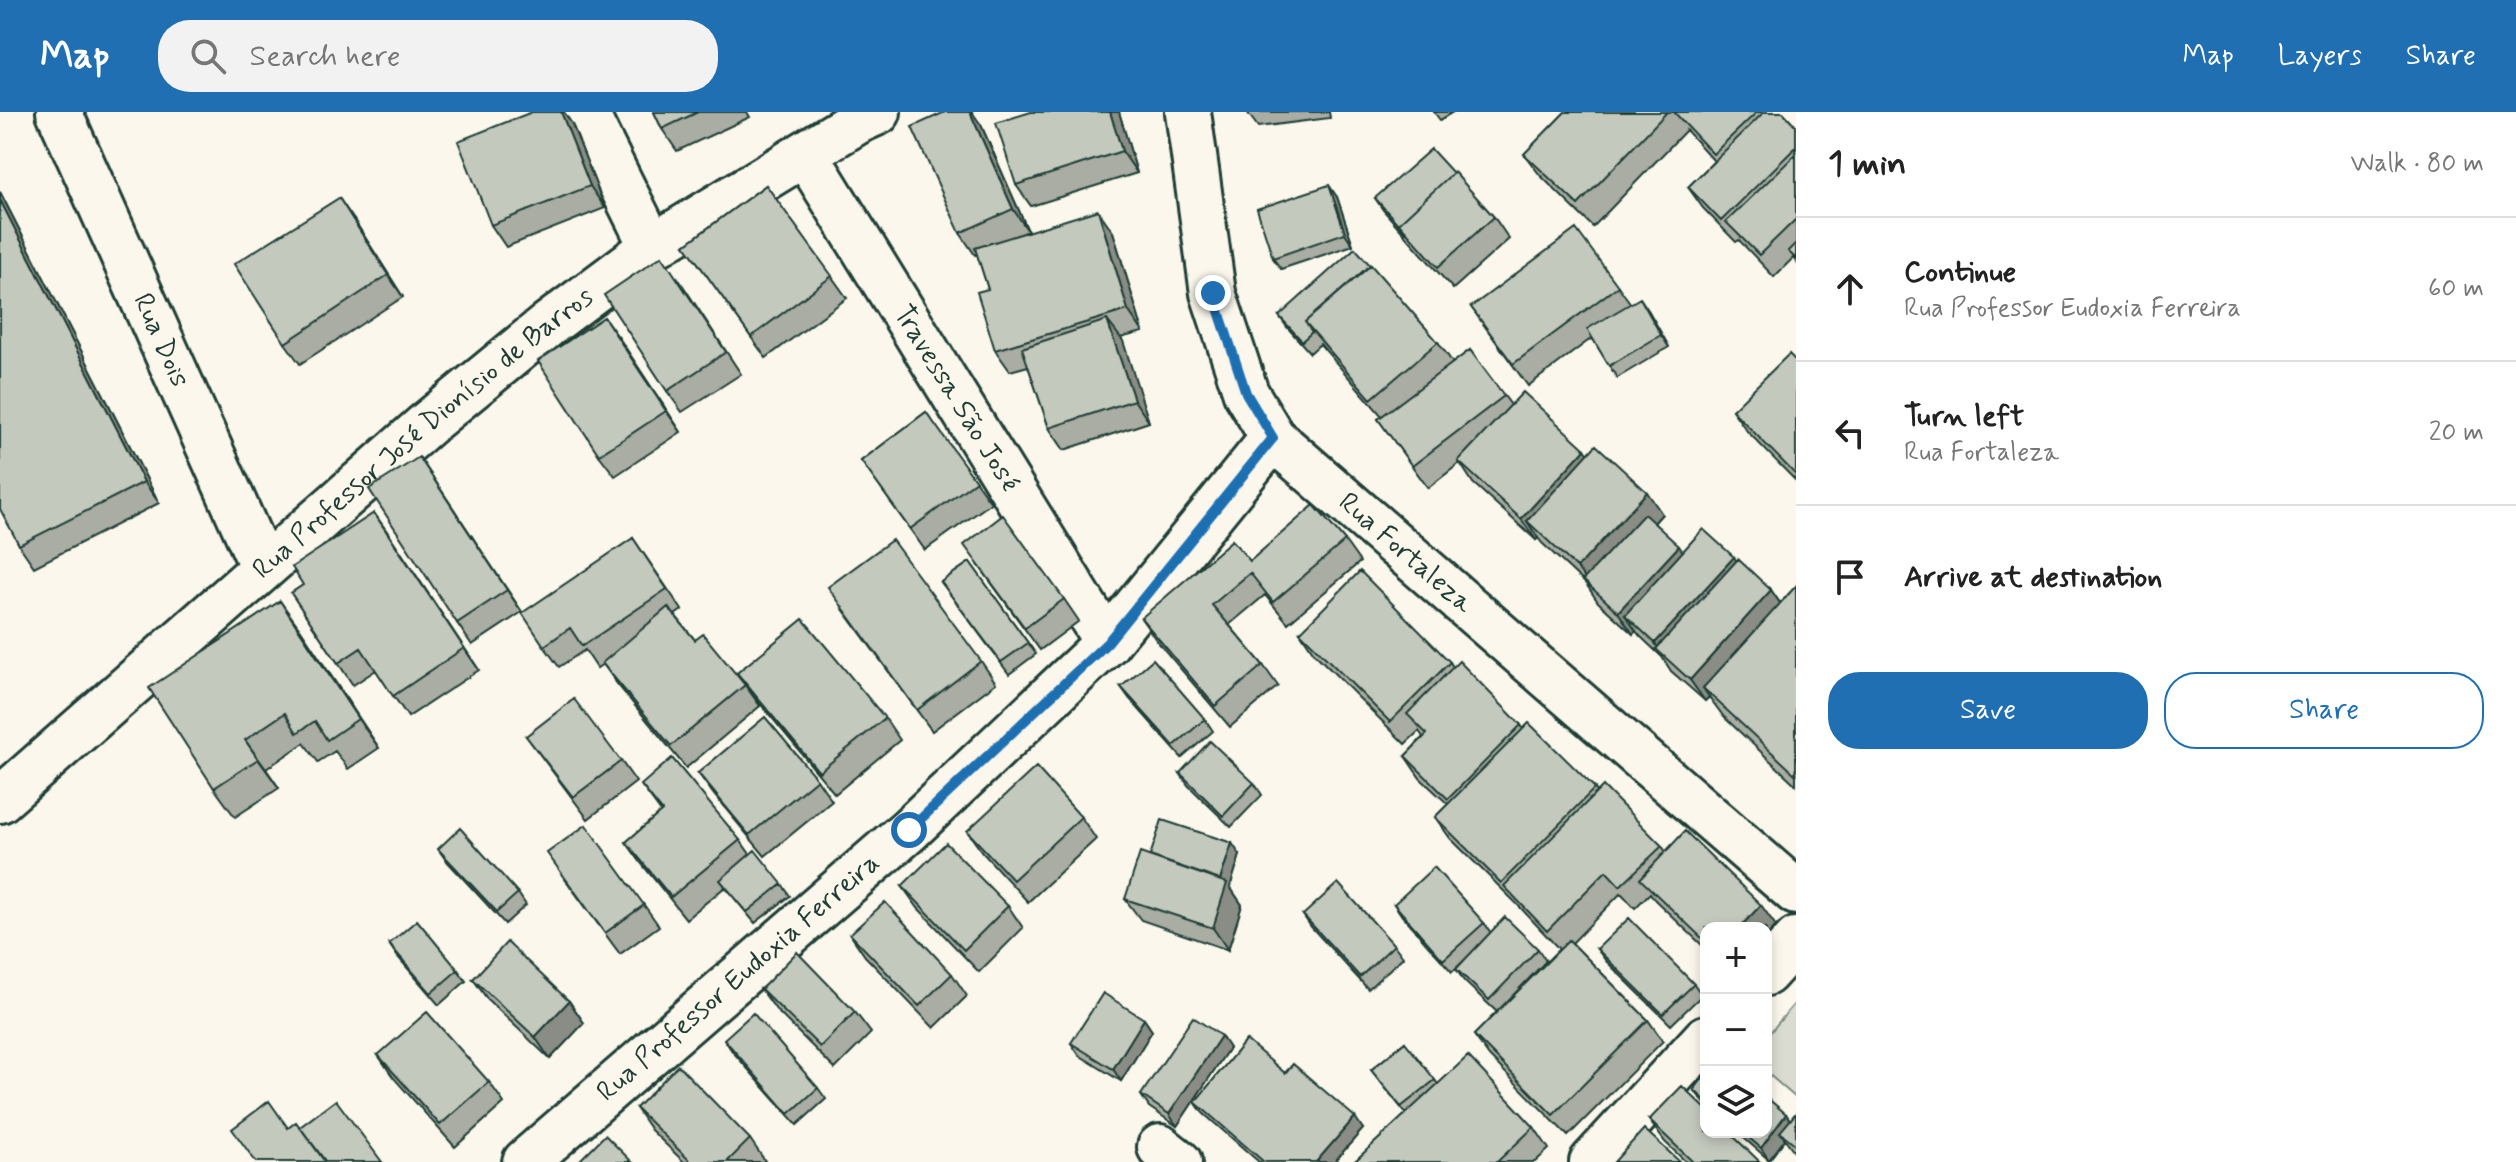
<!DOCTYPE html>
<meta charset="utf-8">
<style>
:root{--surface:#fff;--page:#f2f2f2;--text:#222;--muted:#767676;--line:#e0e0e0;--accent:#1f6fb2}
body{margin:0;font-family:Mynerve,sans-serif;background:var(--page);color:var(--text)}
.controls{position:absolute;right:24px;bottom:24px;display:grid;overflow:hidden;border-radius:16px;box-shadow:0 4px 12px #0003}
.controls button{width:72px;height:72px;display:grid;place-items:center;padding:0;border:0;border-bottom:2px solid var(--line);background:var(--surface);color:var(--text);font:40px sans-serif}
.stop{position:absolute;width:24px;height:24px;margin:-18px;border:6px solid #1f6fb2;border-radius:50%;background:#fff}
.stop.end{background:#1f6fb2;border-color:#fff;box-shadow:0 2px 8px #0008}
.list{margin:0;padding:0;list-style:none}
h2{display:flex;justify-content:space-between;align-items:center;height:104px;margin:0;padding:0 32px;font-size:34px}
h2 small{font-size:26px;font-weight:400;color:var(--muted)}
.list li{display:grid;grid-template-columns:52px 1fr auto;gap:24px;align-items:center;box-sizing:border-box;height:144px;padding:0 32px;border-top:2px solid var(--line)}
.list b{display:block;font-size:30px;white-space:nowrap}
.list p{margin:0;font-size:26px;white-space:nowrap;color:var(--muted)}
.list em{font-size:26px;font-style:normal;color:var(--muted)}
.actions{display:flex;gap:16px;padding:24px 32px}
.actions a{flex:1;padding:18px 0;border:2px solid var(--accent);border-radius:32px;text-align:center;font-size:28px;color:var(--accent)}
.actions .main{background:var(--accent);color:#fff}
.icon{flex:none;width:44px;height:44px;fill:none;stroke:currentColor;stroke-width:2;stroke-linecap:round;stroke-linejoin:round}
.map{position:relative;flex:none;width:1796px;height:1050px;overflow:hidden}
header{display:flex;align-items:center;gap:48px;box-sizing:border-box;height:112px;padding:0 40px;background:var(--accent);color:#fff}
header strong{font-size:38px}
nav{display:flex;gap:44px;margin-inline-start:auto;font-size:28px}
.search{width:560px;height:72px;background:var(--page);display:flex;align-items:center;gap:20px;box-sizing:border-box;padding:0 28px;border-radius:32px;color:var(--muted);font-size:30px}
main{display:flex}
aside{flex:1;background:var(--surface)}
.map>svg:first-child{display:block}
</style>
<header>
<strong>Map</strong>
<div class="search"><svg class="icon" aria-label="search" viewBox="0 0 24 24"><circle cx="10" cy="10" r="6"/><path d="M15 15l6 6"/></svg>Search here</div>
<nav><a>Map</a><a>Layers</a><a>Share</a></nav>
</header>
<main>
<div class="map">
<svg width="1796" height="1050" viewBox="0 0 1796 1050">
<rect width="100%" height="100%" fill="#fbf7ec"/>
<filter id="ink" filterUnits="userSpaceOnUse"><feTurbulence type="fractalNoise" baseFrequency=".0125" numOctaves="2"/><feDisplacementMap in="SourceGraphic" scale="16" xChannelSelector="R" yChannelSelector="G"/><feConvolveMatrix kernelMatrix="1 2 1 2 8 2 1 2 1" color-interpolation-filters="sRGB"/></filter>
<g filter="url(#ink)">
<path fill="#dbdcd1" stroke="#7d8c82" stroke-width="2" d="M1796,890V986L1766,960V925Z"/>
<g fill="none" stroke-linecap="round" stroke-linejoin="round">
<g stroke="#1f3d34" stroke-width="50">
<g id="minor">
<path id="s1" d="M59,0L263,456"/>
<path d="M585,0L652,135"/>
<path id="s2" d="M1188,0L1213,181L1246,281L1273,326L1796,780"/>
<path id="s3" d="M806,43L1107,531"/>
<path id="s4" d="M0,688L426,313L549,212L652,135L858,9L878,0"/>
<path d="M1766,861L1796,828"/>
<path d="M1160,1035L1179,1050"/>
<path id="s5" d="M525,1050L909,718L1107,531L1273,326"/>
<path d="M1592,1050L1706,926"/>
</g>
</g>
<use href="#minor" stroke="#fbf7ec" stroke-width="44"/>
</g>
<path fill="#a9ada3" stroke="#1f3d34" stroke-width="2" d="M654,0H747L750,5L677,39L662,17Z
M1031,0H1119L1137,61L1031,94L1016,73Z
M1247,0H1329L1330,6L1258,15Z
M1434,0H1453L1440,8Z
M1565,0H1783L1796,14V150L1793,146L1774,165L1739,128L1736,130L1703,96L1688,75L1714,49L1686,18L1593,115L1540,63L1524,42Z
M572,12L605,96L506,135L491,113Z
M981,13L1028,119L1024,121L1113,120L1143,220L1120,226L1149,310L1064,338L1049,316L1028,254L1010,259L995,238L988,177L977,142L975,143L960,121Z
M1453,61L1494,105L1509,127L1453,177L1383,98L1375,86Z
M766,73L847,186L766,246L685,133Z
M0,80L159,391L34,455L19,433Z
M1337,85L1353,133L1281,157L1273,146Z
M354,108L403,185L300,252L285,231Z
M678,166L741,262L682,300L667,279Z
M1618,174L1631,192L1648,198L1669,235L1617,266L1592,226L1528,274L1471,195Z
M1279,204L1438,230L1453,251L1470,238L1511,293L1588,342L1662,402L1654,411L1683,440L1737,449L1771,478L1780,491L1796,474V673L1724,605L1709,585L1705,589L1671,559L1662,545L1640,524L1636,519L1633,522L1598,490L1586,472L1542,431L1538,426L1536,428L1473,371L1460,351L1428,376L1378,307L1382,304L1320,232L1310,241L1287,215Z
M619,226L681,320L615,364L599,343Z
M1796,249V369L1747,319L1732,298Z
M926,300L991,391L925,438L861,349Z
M419,345L522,500L472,533L457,511Z
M374,401L479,558L408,605L376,558L353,573L291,481L303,473Z
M633,426L682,498L675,503L695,528L745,573L760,594L686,656L617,572L603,552L597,556L585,538L559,555L544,534Z
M1345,429L1360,450L1288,511L1265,483L1229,513L1263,553L1278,574L1230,615L1156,528L1141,506L1250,449Z
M970,450L1036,542L1009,562L941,470Z
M979,454L1064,487L1079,509L1040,538Z
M280,489L379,636L348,657L335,639L318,650L304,631L266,657L279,676L235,705L214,676Z
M843,497L981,549L996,571L932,619Z
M1300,520L1450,550L1453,555L1521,613L1523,617L1662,734L1666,740L1776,814L1766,825V816H1706V837L1655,788L1650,781L1635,796L1621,781L1572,831L1648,908L1663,929L1568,1024L1489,944L1474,923L1559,837L1517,792L1450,726L1435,705L1448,692L1420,666L1405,644L1423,625L1419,619L1405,632L1315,542Z
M737,561L885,606L900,628L835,682L753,583Z
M1121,575L1205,607L1213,619L1182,646L1129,586Z
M526,624L621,649L636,670L588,707Z
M698,661L817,667L832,689L765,744L714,683Z
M1180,661L1254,671L1262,683L1231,715L1188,673Z
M641,673L740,728L750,742L782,772L790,784L755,811L725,775L686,807L641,751L626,730L661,700Z
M1081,705L1096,727L1028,790L982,740L967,719Z
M438,737L518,781L526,793L505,812L446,748Z
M1240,743L1230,775L1242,793L1228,838L1141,808L1125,787L1150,744Z
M562,763L644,793L659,814L620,842Z
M902,774L1008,794L1023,816L979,860L918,796Z
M1394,792L1484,811L1491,821L1538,837L1546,849L1497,900L1464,869L1456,857L1469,844L1452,860L1402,804Z
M1303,803L1394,833L1403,845L1368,877L1311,815Z
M850,822L952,862L967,884L934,916L865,844Z
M389,832L458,858L466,869L439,893L397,844Z
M1597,837L1694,872L1702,883L1671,913L1606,849Z
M473,867L569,889L584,911L550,947L488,888Z
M761,877L855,900L871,921L835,957L777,899Z
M1144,907L1152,919L1121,969L1079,943L1071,931Z
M724,927L818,976L826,987L797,1013L732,939Z
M1405,930L1438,972L1534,1015L1549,1037L1535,1050H1354L1406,1002L1371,958Z
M1229,936L1177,1014L1149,995L1141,983Z
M378,943L489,970L504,991L455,1035L393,965Z
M1285,961L1363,1017L1334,1050H1259L1203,1001L1195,990Z
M1706,962V993L1694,978Z
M636,996L750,1027L765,1049L764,1050H684L651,1018Z
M1796,1001V1042L1785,1027L1769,1048L1737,1020H1766L1786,1002L1790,1008Z
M1649,1008L1760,1050H1686L1665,1030Z"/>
<path fill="#898d85" stroke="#1f3d34" stroke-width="2" d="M561,0H564L572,12L605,96L590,74Z
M970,0H972L981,13L1028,119L1013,97Z
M1110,0H1119L1137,61L1122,39Z
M1329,73L1337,85L1353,133L1345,121Z
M0,80L159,391L144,370L0,88Z
M339,86L354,108L403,185L388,163Z
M1098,98L1113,120L1143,220L1128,198Z
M1640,186L1648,198L1669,235L1661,223Z
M604,205L619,226L681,320L666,299Z
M1107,208L1123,229L1149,310L1134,288Z
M1585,337L1600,359L1527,409L1538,426L1536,428L1521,407Z
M419,345L434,367L522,500L507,478Z
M1647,380L1662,402L1593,477L1577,456Z
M374,401L389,422L479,558L464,536Z
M1679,434L1694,456L1625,503L1636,519L1633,522L1618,500Z
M1734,445L1749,467L1663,544L1655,531Z
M1771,478L1786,500L1703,576L1709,585L1705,589L1690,568Z
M280,489L301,518L379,636L358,607Z
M245,628L266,657L279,676L258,647Z
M1232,731L1240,743L1230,775L1242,793L1228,838L1213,816L1218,775Z
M1761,793L1776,814L1766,825V816H1739Z
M569,889L584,911L550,947L535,925Z
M1144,907L1152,919L1121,969L1113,957Z
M1221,924L1229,936L1177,1014L1169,1002Z
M1786,1002L1794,1014L1780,1020L1785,1027L1769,1048L1761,1036Z
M1355,1005L1363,1017L1334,1050H1316Z"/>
<path fill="#c4c9be" stroke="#1f3d34" stroke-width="2" d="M532,0H561L590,74L491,113L458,29Z
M654,0H698L662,17Z
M945,0H970L1013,97L960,121L912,15Z
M1031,0H1110L1122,39L1016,73L996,11Z
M1565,0H1667L1578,93L1524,42Z
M1674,0H1757L1713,42Z
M1764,0H1783L1796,14V35L1721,109L1688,75Z
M1431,37L1453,61L1399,111L1406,121L1375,86Z
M1796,42V107L1759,143L1726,110Z
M1454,60L1494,105L1438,155L1399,111Z
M766,73L832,164L751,225L685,133Z
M1329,73L1345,121L1273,146L1257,97Z
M339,86L388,163L285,231L234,152Z
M0,88L144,370L19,433L0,397Z
M1098,98L1128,198L995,238L977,180L988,177L975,136Z
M1576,117L1618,174L1513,252L1471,195Z
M1796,131V147L1788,139Z
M1355,136L1370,153L1305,210L1312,220L1302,229L1279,204Z
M662,144L726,240L667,279L604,183Z
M1371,153L1438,230L1371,287L1305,210Z
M1640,186L1661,223L1609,254L1587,217Z
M604,205L666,299L599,343L538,249Z
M1107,208L1134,288L1049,316L1022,236Z
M1470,238L1504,284L1412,354L1378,307Z
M1789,242L1796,249V363L1732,298Z
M1523,280L1585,337L1521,407L1458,349Z
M926,300L976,369L910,417L861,349Z
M1596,333L1647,380L1577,456L1527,409Z
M419,345L507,478L457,511L369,377Z
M1314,393L1345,429L1273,490L1250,461L1212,493L1263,553L1215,594L1141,506L1232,428L1250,449Z
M374,401L464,536L393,584L361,536L338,551L291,481L303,473L292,455Z
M1644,402L1679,434L1618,500L1583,468Z
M1003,403L1064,487L1025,516L964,433Z
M1703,417L1734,445L1655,531L1625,503Z
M633,426L667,477L582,534L570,516L544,534L522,501Z
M892,428L981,549L917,598L828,475Z
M1738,447L1771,478L1690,568L1656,537Z
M970,450L1028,531L1001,550L941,470Z
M1360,459L1450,550L1390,610L1300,520Z
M1796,474V663L1703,576Z
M280,489L358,607L327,628L315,609L297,621L285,601L245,628L258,647L214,676L149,576Z
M668,495L695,528L703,522L745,573L671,634L602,551Z
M803,507L885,606L819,660L737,561Z
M1153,547L1205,607L1174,634L1121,575Z
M1459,549L1521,613L1448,687L1405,644L1427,622L1407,602Z
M574,587L621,649L573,685L526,624Z
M765,605L817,667L749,723L698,661Z
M1529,611L1595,676L1501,771L1435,705Z
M1210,629L1254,671L1223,704L1180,661Z
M672,646L740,728L671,785L626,730L662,699L641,673Z
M1036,655L1081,705L1013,768L967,719Z
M1603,674L1662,734L1620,774L1606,759L1547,819L1504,774Z
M1162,708L1232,731L1220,768L1150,744Z
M586,713L644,793L605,821L547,741Z
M460,716L518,781L497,800L438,737Z
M1685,719L1761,793L1739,816H1706V830L1640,767Z
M946,731L1008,794L964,838L902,774Z
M755,738L782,772L747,800L720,768Z
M1140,741L1227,771L1213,816L1125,787Z
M1434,755L1484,811L1443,848L1394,792Z
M1338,771L1394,833L1360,865L1303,803Z
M885,790L952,862L919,894L850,822Z
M1505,805L1538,837L1489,888L1456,857Z
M1629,806L1694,872L1663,902L1597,837Z
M417,808L458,858L431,881L389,832Z
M1569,828L1648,908L1553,1003L1474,923Z
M507,830L569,889L535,925L473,867Z
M797,840L855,900L820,935L761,877Z
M1103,881L1144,907L1113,957L1071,931Z
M427,900L489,970L440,1013L378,943Z
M753,901L818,976L789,1002L724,927Z
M1193,905L1221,924L1169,1002L1141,983Z
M1246,928L1285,961L1293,952L1355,1005L1316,1050H1264L1195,990Z
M1405,930L1435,968L1401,995L1371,958Z
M1468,944L1534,1015L1497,1050H1354Z
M678,953L750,1027L727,1050H691L636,996Z
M1706,962V989L1694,978Z
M1682,974L1706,997V1020H1729L1760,1050H1693L1649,1008Z
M1766,985L1786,1002L1761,1036L1742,1020H1766Z
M336,988L382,1050H326L300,1015Z
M269,989L288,1016L296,1010L325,1050H256L232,1017Z
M1796,1001V1033L1780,1020Z
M1644,1017L1680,1050H1614Z
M605,1023L632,1050H578Z"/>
</g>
<g fill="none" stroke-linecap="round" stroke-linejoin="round" filter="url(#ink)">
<path stroke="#1f6fb2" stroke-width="10" d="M909,718L1107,531L1273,326L1246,281L1213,181"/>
</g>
<g text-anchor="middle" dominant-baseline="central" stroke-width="8" stroke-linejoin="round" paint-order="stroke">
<g font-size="28" fill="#1f3d34" stroke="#fbf7ec">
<text stroke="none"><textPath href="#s1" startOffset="250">Rua Dois</textPath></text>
<text stroke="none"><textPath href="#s3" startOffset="286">Travessa São José</textPath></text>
<text stroke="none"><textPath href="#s4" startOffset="560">Rua Professor José Dionísio de Barros</textPath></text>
<text stroke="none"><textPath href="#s2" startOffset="516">Rua Fortaleza</textPath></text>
<text stroke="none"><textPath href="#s5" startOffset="282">Rua Professor Eudoxia Ferreira</textPath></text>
</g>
</g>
</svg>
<div class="controls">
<button>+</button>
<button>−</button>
<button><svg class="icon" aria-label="layers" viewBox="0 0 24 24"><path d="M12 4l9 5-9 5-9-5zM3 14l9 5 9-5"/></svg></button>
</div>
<div class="stop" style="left:909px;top:718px"></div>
<div class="stop end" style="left:1213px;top:181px"></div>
</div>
<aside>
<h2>1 min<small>Walk · 80 m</small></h2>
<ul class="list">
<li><svg class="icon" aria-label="ahead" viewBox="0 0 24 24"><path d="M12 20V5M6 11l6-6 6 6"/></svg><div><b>Continue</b><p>Rua Professor Eudoxia Ferreira</p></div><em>60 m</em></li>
<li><svg class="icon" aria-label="left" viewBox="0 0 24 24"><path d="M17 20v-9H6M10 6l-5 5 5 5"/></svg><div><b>Turn left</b><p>Rua Fortaleza</p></div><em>20 m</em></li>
<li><svg class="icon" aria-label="arrive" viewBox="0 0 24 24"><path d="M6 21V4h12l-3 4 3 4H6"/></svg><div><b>Arrive at destination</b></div></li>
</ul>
<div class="actions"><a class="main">Save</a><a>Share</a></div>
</aside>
</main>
